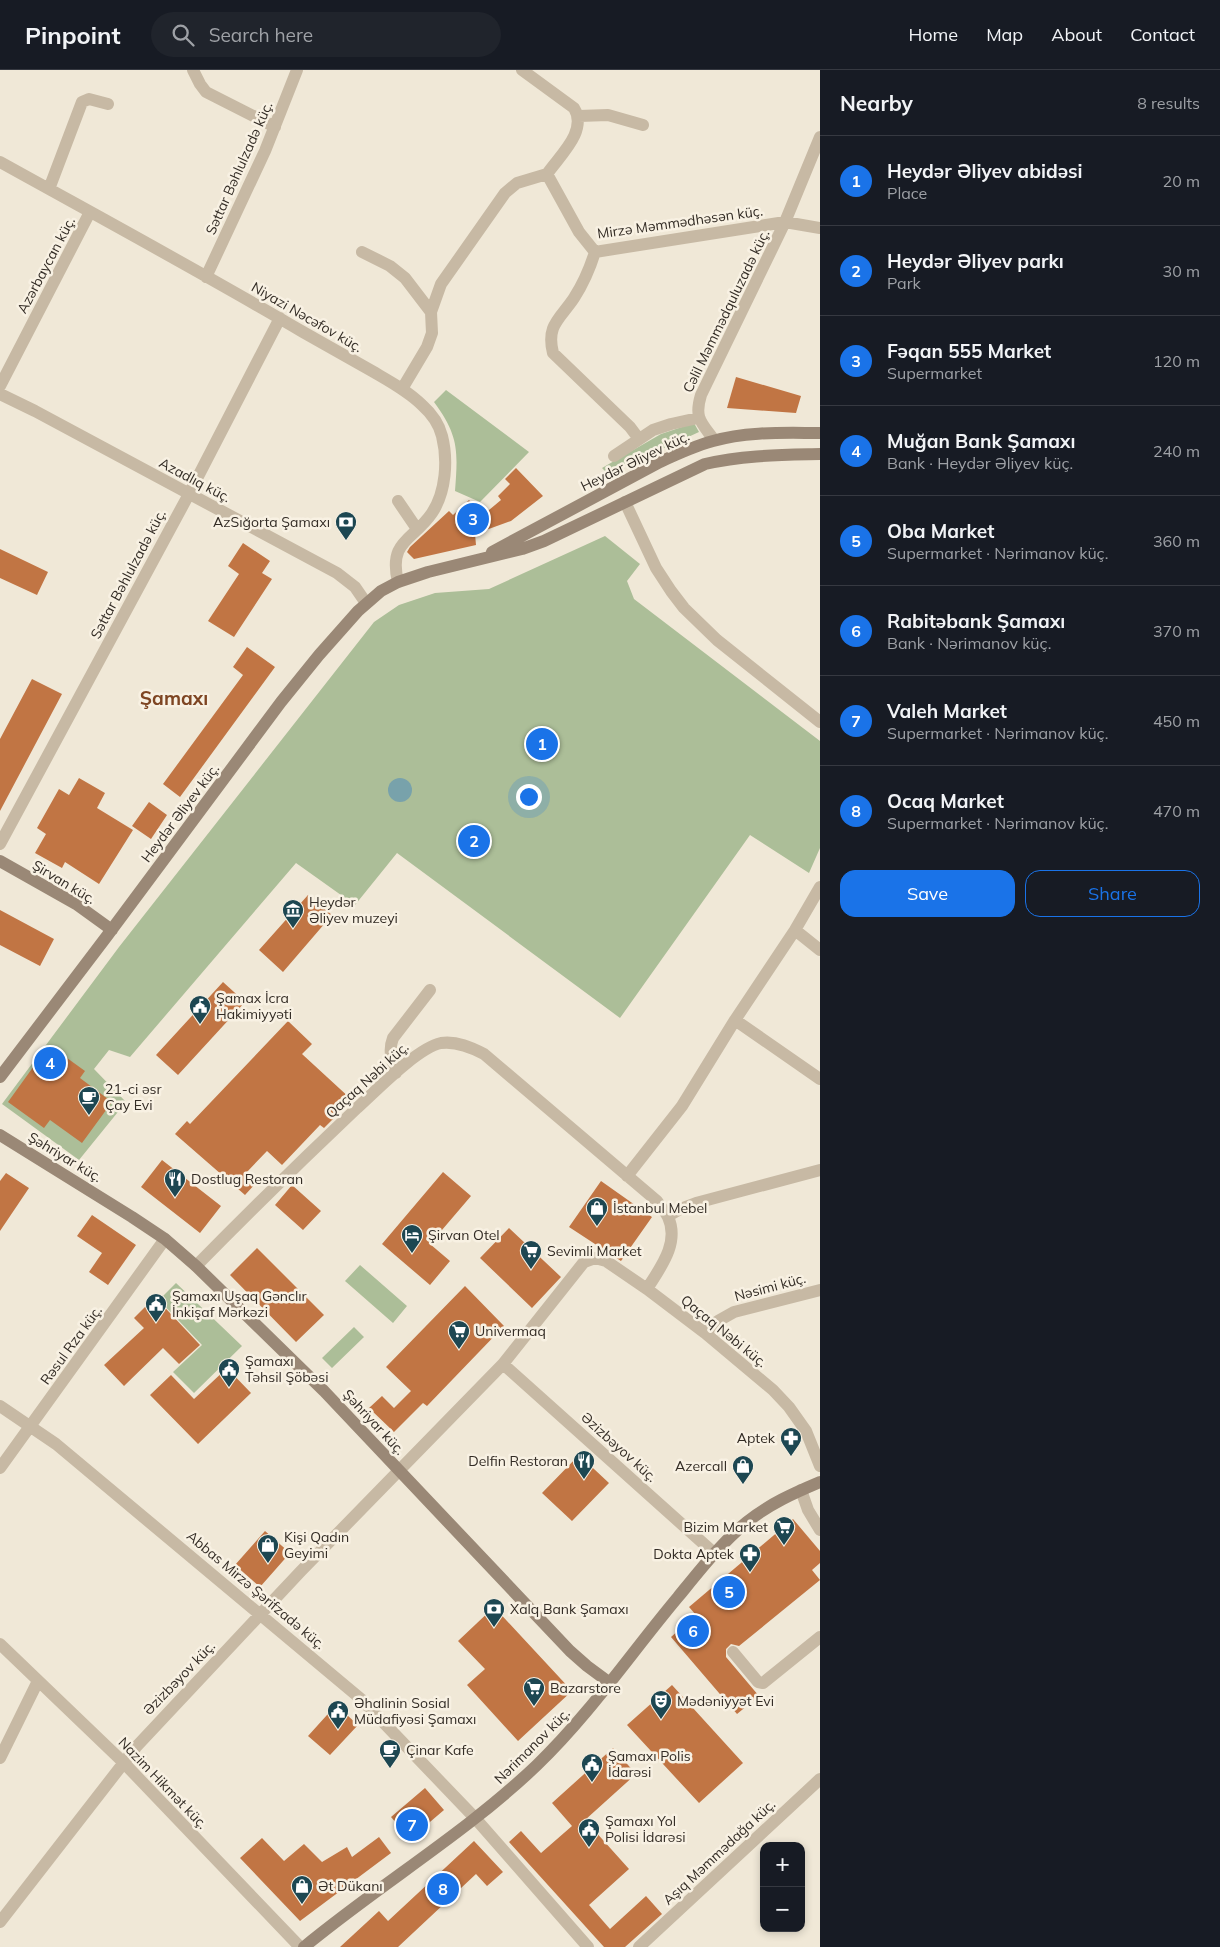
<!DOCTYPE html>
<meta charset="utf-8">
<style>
:root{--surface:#171b24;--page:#20242c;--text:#f1f3f6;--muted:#9ea1a6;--line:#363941;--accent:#1a73e8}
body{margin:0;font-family:Mulish,sans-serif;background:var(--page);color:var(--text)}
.controls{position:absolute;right:15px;bottom:15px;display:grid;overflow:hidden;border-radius:10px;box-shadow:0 2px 8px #0003}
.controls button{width:45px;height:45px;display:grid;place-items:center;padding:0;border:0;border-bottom:1px solid var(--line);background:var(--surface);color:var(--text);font:25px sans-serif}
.you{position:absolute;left:528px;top:726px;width:18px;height:18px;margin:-12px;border:4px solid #fff;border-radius:50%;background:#1a73e8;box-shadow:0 0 0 8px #1a73e833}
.badge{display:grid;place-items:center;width:32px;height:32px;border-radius:50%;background:var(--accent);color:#fff;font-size:16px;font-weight:700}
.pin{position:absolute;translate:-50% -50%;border:2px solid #fff;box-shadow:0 1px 5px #0006}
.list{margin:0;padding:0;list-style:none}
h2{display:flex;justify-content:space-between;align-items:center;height:65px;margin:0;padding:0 20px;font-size:21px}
h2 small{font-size:16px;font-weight:400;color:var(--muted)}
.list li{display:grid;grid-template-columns:32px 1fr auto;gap:15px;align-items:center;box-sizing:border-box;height:90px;padding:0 20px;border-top:1px solid var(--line)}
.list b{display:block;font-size:19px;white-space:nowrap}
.list p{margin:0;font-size:16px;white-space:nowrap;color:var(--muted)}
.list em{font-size:16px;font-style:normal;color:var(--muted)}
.actions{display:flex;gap:10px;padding:15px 20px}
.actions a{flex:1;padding:11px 0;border:1px solid var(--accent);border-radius:15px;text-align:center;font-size:18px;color:var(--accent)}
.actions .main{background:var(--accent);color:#fff}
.icon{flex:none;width:28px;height:28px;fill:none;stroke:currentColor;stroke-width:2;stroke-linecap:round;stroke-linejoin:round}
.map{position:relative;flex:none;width:820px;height:1877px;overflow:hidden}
header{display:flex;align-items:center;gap:30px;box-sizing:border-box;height:70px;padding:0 25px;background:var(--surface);border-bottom:1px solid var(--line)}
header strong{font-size:24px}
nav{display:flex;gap:28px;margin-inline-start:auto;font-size:18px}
.search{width:350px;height:45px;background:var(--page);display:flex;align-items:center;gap:12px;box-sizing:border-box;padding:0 18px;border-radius:28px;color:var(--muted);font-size:19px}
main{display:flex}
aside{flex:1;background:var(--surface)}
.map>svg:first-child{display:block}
</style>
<header>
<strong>Pinpoint</strong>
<div class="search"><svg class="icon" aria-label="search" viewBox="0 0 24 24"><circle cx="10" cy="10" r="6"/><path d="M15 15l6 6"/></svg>Search here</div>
<nav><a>Home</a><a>Map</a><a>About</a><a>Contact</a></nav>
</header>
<main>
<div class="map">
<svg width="820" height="1877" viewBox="0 0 820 1877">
<rect width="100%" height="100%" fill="#f0e8d7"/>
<path fill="#acbe98" d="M446,320L529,382L480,432L455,421C458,381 459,366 434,332Z
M694,353L699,362L608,404L602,398L661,364Z
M605,466L640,494L627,511L634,529L820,671V778L809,803L750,765L620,948L397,783L355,835L296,793L130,987L109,980L94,999L126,1032L79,1090L2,1034L119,877L374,552L399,535L435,523L489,519Z
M360,1195L407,1236L393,1253L345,1211Z
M176,1213L242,1276L194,1323L173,1302L202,1275L159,1230Z
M354,1257L364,1267L332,1298L322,1288Z"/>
<path fill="#78a2ab" d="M388 720a12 12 0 1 1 24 0a12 12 0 1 1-24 0Z"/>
<path fill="#c17544" d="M736,307L801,326L796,343L727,338Z
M516,398L543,426L511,451L475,464L476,475L414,489L407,482L410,477L449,441L453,445L469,430L483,445L501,430L498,426L510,414L505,409Z
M243,473L270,491L262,503L272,509L234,567L208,551L239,504L228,496Z
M0,479L48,502L37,525L0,508Z
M247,577L275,597L180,727L163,714L243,605L233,597Z
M32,609L62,624L0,741V669Z
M79,708L105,723L97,738L133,760L99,814L65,792L62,798L35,783L46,764L37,758L59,719L69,725Z
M149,732L167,745L151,769L132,756Z
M308,825L332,845L283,902L259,880Z
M0,840L54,869L40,896L0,875Z
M223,912L245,932L178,1005L156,985Z
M288,951L312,974L302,984L352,1030L324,1058L320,1055L282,1095L267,1081L246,1103L257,1112L245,1125L175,1064L187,1051L190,1054Z
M49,975L85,1001L80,1008L112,1032L82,1073L50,1050L44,1058L8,1032Z
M162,1090L221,1136L200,1163L141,1117Z
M443,1102L471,1126L430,1174L450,1191L430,1215L382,1174Z
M6,1103L29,1118L0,1161V1111Z
M601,1111L652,1147L621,1191L569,1157Z
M292,1115L321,1141L303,1160L275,1135Z
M92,1145L136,1175L108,1215L89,1202L102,1183L77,1166Z
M509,1158L561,1207L532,1238L480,1188Z
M257,1178L324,1245L296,1272L230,1205Z
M465,1216L504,1256L427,1336L423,1333L394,1362L369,1338L382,1326L394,1338L411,1321L386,1297Z
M155,1227L200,1275L179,1294L163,1278L124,1316L104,1295L144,1258L134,1248Z
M227,1298L251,1323L198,1374L150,1325L171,1305L194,1329Z
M579,1385L609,1413L572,1451L542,1423Z
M793,1449L820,1481V1493L812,1500L820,1510L739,1576L731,1574L726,1579V1587L759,1626L737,1644L671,1567L696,1545L689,1537Z
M265,1461L290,1483L260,1517L235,1495Z
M494,1537L572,1621L518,1671L467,1615L485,1599L458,1571Z
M672,1615L743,1693L699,1733L627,1655Z
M336,1635L358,1655L330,1685L308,1666Z
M613,1678L636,1704L585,1750L629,1799L589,1835L610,1859L646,1826L662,1844L625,1877H604L509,1772L521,1761L541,1783L572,1756L552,1733Z
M425,1718L444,1740L410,1769L391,1747Z
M379,1767L391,1783L300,1851L240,1788L262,1768L284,1791L304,1774L322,1792L347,1777L352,1787Z
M474,1771L503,1802L487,1816L476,1804L398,1877H340L379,1841L388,1851Z"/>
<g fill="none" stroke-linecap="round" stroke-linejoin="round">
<path stroke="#c7b9a4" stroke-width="12" d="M193,0L200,14L206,22L275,57
M522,0L574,38C588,61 560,85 547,104L579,162L595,182L785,152L820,158
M579,46L608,45L643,55
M0,92C101,148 203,203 303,262C326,275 349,288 372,301C389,311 408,321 422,335C431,343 439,354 442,366C448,390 446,422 432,443C413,471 388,470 398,512
M49,119L82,32L89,29L108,34
M362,182L390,196L405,208L431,242
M595,182C590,198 583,214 574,228C560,249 546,255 553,283L630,357L639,369
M206,207L265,81L297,0
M0,316L90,142
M402,319L427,277L432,263L431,242L441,214L505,123L517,113L547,104
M0,324L35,341L337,503L355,517L366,533
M714,370C701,352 694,348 701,325L785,152L820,67
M614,386L653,360L671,354L698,348
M398,431L417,459
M625,432L656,498L671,521L684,538L717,570L820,652
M0,774L189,424L280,248
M795,860L820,880
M735,950L820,1009
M396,1003C392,990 388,981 393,968L430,920
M627,1106L682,1036L735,950L795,860L820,817
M668,1146L680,1139L696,1133L820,1100
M196,1196C249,1142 302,1090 357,1038C376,1021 417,978 441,973C457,971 471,977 484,984L657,1131C660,1136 665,1141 668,1147C680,1173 660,1198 647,1219L705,1263L773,1320L789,1337L806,1361L820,1396
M705,1263L718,1251L734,1242L820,1220
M503,1294L714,1483
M0,1336L56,1374L361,1629L475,1748L588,1877
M0,1398L165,1169
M801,1420L808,1440L820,1460
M0,1574L123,1692L300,1877
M733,1582L758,1612L763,1613L820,1567
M0,1688L38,1611
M0,1852L136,1677L301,1501L503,1294L584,1192L595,1188L606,1191L647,1219
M639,1877L820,1709"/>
<path stroke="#9a8876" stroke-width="12" d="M492,482L660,392C677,384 695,376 713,371C747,361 785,363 820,363
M0,791L76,834L112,860
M0,1007L107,866L281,632L319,585L358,541L381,521L398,512L428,502L522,479L544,471L705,394C743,385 781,385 820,384
M0,1065L132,1147L165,1169L196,1196L324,1321L570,1581L587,1596L610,1613
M304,1877C380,1814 466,1763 537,1695C590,1644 631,1583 678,1527C700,1500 720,1474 747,1452C769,1434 794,1423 820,1412"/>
</g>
<defs>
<g id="bank-pin" transform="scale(1.125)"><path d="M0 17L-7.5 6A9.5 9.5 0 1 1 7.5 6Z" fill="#1d4752" stroke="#f8f1e3"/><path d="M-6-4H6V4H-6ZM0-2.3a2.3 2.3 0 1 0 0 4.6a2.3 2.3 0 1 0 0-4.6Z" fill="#fff"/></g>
<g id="museum-pin" transform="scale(1.125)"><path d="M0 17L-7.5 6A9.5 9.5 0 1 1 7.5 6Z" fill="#1d4752" stroke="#f8f1e3"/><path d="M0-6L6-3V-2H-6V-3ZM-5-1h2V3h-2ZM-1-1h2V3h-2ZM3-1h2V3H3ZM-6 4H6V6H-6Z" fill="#fff"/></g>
<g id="civic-pin" transform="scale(1.125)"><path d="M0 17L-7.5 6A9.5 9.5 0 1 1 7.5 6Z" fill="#1d4752" stroke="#f8f1e3"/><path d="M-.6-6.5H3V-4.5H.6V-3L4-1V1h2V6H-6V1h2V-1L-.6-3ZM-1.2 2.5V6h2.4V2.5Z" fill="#fff"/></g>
<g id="cafe-pin" transform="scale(1.125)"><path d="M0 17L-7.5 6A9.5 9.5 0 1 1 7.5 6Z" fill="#1d4752" stroke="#f8f1e3"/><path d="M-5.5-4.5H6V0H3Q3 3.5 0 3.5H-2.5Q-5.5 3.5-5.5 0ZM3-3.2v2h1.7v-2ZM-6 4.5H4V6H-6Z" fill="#fff"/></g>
<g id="restaurant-pin" transform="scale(1.125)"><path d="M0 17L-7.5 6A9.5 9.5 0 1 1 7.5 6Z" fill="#1d4752" stroke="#f8f1e3"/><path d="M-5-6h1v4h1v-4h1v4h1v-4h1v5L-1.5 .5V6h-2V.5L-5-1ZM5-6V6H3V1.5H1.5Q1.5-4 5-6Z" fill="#fff"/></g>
<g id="shop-pin" transform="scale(1.125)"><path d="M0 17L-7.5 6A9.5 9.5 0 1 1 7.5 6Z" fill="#1d4752" stroke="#f8f1e3"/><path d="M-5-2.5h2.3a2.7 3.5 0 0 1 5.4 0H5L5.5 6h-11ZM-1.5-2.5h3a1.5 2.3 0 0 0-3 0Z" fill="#fff"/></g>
<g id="hotel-pin" transform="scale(1.125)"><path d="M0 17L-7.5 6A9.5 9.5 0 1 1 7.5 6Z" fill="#1d4752" stroke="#f8f1e3"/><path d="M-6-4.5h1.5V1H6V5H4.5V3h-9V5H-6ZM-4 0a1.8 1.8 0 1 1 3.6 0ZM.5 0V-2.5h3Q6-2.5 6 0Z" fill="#fff"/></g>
<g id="supermarket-pin" transform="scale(1.125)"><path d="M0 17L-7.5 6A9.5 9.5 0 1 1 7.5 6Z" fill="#1d4752" stroke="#f8f1e3"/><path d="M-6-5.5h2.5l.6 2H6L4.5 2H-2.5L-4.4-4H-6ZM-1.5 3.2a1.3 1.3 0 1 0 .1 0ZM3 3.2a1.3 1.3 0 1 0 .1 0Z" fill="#fff"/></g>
<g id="pharmacy-pin" transform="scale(1.125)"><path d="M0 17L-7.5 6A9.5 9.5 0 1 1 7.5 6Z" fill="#1d4752" stroke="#f8f1e3"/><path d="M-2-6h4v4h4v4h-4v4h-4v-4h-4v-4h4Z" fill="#fff"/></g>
<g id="theatre-pin" transform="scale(1.125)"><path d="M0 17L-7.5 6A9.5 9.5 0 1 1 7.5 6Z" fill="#1d4752" stroke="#f8f1e3"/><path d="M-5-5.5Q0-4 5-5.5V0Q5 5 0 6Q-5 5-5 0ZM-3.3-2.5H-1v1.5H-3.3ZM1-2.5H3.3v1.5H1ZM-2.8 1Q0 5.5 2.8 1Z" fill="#fff"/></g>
</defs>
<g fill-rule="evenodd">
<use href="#bank-pin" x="346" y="452"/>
<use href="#museum-pin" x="293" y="840"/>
<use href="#civic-pin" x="200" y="936"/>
<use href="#cafe-pin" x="89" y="1027"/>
<use href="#restaurant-pin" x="175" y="1109"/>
<use href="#shop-pin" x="597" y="1138"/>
<use href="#hotel-pin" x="412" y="1165"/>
<use href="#supermarket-pin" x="531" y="1181"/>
<use href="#civic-pin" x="156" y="1234"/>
<use href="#supermarket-pin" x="459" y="1261"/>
<use href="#civic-pin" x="229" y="1299"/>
<use href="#pharmacy-pin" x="791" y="1368"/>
<use href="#restaurant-pin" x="584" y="1391"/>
<use href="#shop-pin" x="743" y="1396"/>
<use href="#supermarket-pin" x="784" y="1457"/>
<use href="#shop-pin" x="268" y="1475"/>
<use href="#pharmacy-pin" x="750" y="1484"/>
<use href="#bank-pin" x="494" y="1539"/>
<use href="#supermarket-pin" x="534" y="1618"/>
<use href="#theatre-pin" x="661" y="1631"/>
<use href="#civic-pin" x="338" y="1641"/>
<use href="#cafe-pin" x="390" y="1680"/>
<use href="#civic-pin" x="592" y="1694"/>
<use href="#civic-pin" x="589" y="1759"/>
<use href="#shop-pin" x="302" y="1816"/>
</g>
<g text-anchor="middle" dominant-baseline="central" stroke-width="5" stroke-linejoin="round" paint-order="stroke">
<g font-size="14" fill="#332c25" stroke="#f8f1e3">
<text transform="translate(239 98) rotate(-66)">Səttar Bəhlulzadə küç.</text>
<text transform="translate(680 152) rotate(-8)">Mirzə Məmmədhəsən küç.</text>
<text transform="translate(46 195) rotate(-62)">Azərbaycan küç.</text>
<text transform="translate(726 241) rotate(-64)">Cəlil Məmmədquluzadə küç.</text>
<text transform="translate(307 247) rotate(30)">Niyazi Nəcəfov küç.</text>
<text transform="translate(635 391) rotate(-26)">Heydər Əliyev küç.</text>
<text transform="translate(195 410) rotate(28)">Azadlıq küç.</text>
<text transform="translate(128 504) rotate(-62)">Səttar Bəhlulzadə küç.</text>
<text transform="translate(180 743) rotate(-53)">Heydər Əliyev küç.</text>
<text transform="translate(64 812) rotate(31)">Şirvan küç.</text>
<text transform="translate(367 1010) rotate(-42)">Qaçaq Nəbi küç.</text>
<text transform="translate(65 1087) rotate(31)">Şəhriyar küç.</text>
<text transform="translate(770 1217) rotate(-15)">Nəsimi küç.</text>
<text transform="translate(724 1261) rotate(39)">Qaçaq Nəbi küç.</text>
<text transform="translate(71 1275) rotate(-54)">Rəsul Rza küç.</text>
<text transform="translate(374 1352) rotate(47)">Şəhriyar küç.</text>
<text transform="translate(619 1377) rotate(42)">Əzizbəyov küç.</text>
<text transform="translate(256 1520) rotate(40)">Abbas Mirzə Şərifzadə küç.</text>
<text transform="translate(179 1608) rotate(-46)">Əzizbəyov küç.</text>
<text transform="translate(532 1676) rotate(-45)">Nərimanov küç.</text>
<text transform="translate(163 1713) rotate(46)">Nazim Hikmət küç.</text>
<text transform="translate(719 1782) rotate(-43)">Aşıq Məmmədağa küç.</text>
</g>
<g font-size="14" fill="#332c25" stroke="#f8f1e3" text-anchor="start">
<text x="330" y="452" text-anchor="end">AzSığorta Şamaxı</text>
<text x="309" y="832">Heydər<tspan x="309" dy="16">Əliyev muzeyi</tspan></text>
<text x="216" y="928">Şamax İcra<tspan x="216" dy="16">Hakimiyyəti</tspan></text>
<text x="105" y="1019">21-ci əsr<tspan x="105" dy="16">Çay Evi</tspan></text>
<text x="191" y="1109">Dostlug Restoran</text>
<text x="613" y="1138">İstanbul Mebel</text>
<text x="428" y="1165">Şirvan Otel</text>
<text x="547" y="1181">Sevimli Market</text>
<text x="172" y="1226">Şamaxı Uşaq Gənclır<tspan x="172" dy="16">İnkişaf Mərkəzi</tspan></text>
<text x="475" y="1261">Univermaq</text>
<text x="245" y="1291">Şamaxı<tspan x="245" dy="16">Təhsil Şöbəsi</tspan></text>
<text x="775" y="1368" text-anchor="end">Aptek</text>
<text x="568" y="1391" text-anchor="end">Delfin Restoran</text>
<text x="727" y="1396" text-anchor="end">Azercall</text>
<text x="768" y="1457" text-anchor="end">Bizim Market</text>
<text x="284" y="1467">Kişi Qadın<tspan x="284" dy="16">Geyimi</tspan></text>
<text x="734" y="1484" text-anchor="end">Dokta Aptek</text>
<text x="510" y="1539">Xalq Bank Şamaxı</text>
<text x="550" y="1618">Bazarstore</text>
<text x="677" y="1631">Mədəniyyət Evi</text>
<text x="354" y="1633">Əhalinin Sosial<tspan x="354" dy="16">Müdafiyəsi Şamaxı</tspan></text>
<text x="406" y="1680">Çinar Kafe</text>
<text x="608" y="1686">Şamaxı Polis<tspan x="608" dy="16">İdarəsi</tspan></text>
<text x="605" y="1751">Şamaxı Yol<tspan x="605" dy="16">Polisi İdarəsi</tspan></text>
<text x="318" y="1816">Ət Dükanı</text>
</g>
<g font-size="19" font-weight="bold" fill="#7e4522" stroke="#f8f1e3">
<text x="174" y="628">Şamaxı</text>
</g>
</g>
</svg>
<div class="controls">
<button>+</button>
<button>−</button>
</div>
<div class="you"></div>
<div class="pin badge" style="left:542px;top:674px">1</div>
<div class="pin badge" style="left:474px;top:771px">2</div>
<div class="pin badge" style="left:473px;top:449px">3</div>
<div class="pin badge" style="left:50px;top:993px">4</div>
<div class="pin badge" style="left:729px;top:1522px">5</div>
<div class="pin badge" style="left:693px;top:1561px">6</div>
<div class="pin badge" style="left:412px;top:1755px">7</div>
<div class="pin badge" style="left:443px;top:1819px">8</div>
</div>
<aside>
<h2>Nearby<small>8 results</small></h2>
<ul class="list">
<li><span class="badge">1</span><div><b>Heydər Əliyev abidəsi</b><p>Place</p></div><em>20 m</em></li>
<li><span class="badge">2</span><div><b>Heydər Əliyev parkı</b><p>Park</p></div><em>30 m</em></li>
<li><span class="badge">3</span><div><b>Fəqan 555 Market</b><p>Supermarket</p></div><em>120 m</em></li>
<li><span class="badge">4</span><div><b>Muğan Bank Şamaxı</b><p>Bank · Heydər Əliyev küç.</p></div><em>240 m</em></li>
<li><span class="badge">5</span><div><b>Oba Market</b><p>Supermarket · Nərimanov küç.</p></div><em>360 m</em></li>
<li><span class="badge">6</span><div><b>Rabitəbank Şamaxı</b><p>Bank · Nərimanov küç.</p></div><em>370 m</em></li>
<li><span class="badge">7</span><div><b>Valeh Market</b><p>Supermarket · Nərimanov küç.</p></div><em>450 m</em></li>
<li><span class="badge">8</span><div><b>Ocaq Market</b><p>Supermarket · Nərimanov küç.</p></div><em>470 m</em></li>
</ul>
<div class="actions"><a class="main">Save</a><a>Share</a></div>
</aside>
</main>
